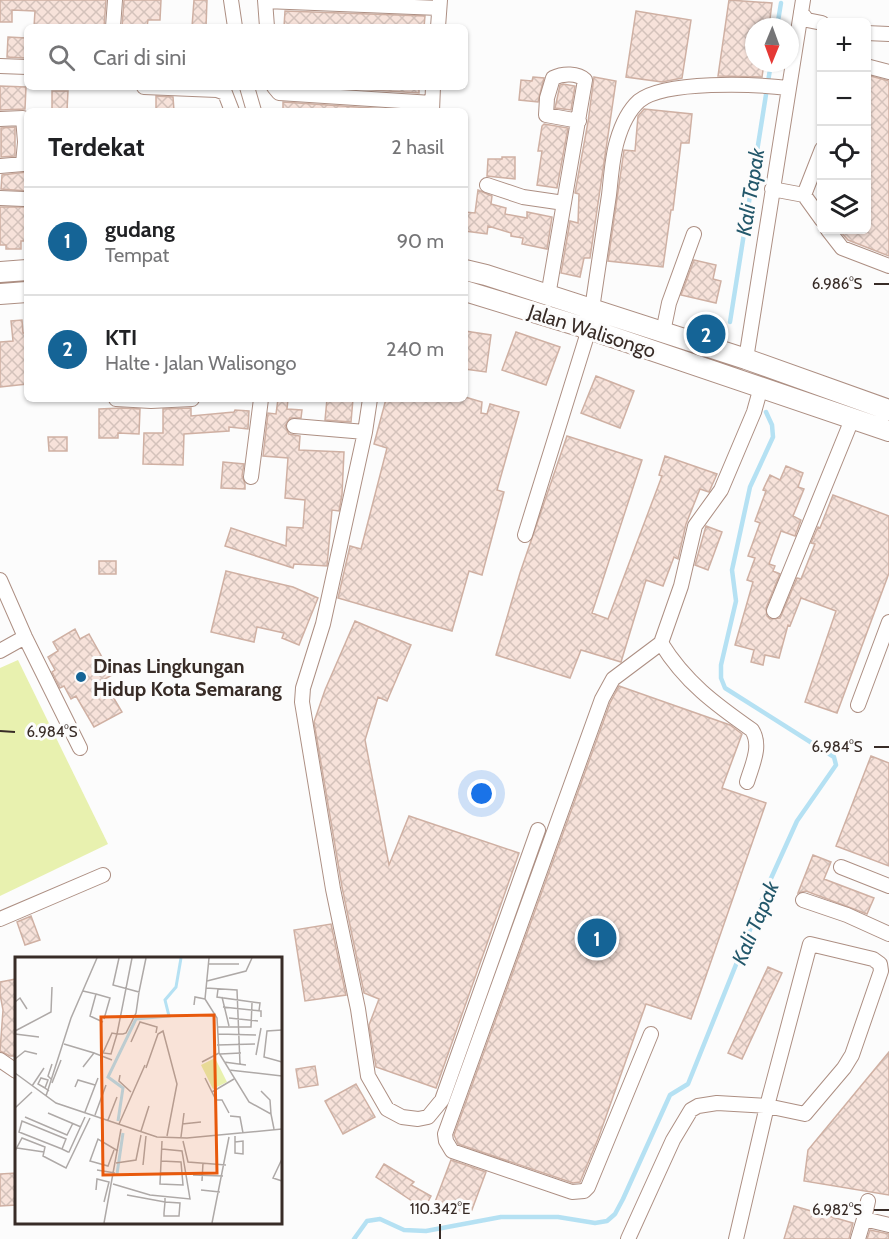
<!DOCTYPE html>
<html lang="id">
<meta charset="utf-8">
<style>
:root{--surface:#fff;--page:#f6f6f6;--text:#202124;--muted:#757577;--line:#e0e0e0;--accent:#156496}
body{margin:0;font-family:Cabin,sans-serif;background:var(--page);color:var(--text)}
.controls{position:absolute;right:18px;top:18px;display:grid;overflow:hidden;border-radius:9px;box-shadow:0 2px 4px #0004}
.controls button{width:54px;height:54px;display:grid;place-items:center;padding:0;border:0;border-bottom:2px solid var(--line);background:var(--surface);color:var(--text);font:30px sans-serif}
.compass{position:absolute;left:745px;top:18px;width:54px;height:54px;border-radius:50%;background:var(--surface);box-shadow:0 2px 4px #0004;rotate:181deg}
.you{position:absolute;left:482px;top:794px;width:21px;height:21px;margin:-15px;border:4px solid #fff;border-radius:50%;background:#1a73e8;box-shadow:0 0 0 9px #1a73e833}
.badge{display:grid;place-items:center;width:39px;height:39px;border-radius:50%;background:var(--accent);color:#fff;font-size:20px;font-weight:700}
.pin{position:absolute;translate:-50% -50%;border:3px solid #fff;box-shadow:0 2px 6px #0006}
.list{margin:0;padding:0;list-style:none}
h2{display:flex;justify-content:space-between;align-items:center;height:78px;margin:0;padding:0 24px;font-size:26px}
h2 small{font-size:20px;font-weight:400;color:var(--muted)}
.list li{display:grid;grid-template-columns:39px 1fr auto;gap:18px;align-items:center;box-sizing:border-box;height:108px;padding:0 24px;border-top:2px solid var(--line)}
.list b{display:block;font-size:22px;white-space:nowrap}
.list p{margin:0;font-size:20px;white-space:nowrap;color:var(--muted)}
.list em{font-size:20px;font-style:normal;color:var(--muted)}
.icon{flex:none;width:33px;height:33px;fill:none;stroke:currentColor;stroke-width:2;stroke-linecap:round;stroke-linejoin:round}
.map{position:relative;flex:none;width:889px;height:1239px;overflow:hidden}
.search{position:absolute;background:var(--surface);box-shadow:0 2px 4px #0004;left:24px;top:24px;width:444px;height:66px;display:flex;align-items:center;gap:15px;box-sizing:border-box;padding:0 21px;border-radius:9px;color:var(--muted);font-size:22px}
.panel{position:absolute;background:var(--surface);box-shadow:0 2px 4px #0004;left:24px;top:108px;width:444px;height:294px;border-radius:9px}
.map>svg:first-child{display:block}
</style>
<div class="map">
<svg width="889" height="1239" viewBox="0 0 889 1239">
<defs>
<pattern id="building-cross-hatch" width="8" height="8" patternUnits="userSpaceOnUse" patternTransform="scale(1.5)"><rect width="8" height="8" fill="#f7e2da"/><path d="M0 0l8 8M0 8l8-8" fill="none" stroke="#d4c2bb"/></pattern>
</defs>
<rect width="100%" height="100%" fill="#fcfcfc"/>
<path fill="#e8f1af" d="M18,660L108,844L0,896V668Z"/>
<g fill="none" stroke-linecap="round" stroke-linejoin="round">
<path stroke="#b5e1f3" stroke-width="4.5" d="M777,27L781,3
M730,322L771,63
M354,1239L367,1221L380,1219L404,1230L426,1231L501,1217H558L595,1223L607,1221L615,1214L623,1199L670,1095L688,1084L768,885L797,821L836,765L834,757L725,688L721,678V665L736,601L732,570L750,487L773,437L772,425L766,412"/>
</g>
<path fill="url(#building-cross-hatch)" stroke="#cfb0a3" stroke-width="1.5" d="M0,0H106L104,27L86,25V27H34L35,11L12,10V22H0Z
M124,0H161L160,20H148L147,27H122Z
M194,0H207L206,27H192Z
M729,0L772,3L769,27H754V63H764L762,77L718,76Z
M285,11L425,16L424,27H284Z
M636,11L691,20L682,78L662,82L626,77Z
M8,37L26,38L25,58L7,57Z
M867,75L889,81V256L848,240L839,230H867Z
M533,77L544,78L538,102L519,100L521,80L532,81Z
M594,77L616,81L590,258H584L580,277L561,273L570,221L578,223L579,194L575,193L588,122Z
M563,84L575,86L571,110L555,108L560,85Z
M0,86L26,87L25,109L0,110Z
M325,87H419V93Z
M52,91H68L67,111H52Z
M156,96L173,97L174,111H156Z
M283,102L416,111H283Z
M644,109L692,114L689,143H681L673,210H671L663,267L608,261L624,150L635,151L638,116Z
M544,124L568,128L557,188L537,185L542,151H538L542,126Z
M15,127V156L1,157V128Z
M502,157H515V179L487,176L488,159H502Z
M27,172V191L1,189L2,175Z
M478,190L492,196L491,204L506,208L505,214L527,218V212L552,217L547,249L522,244L523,238L511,236V233L488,226L487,234L465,231V212L475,213Z
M0,207H27V241H21V249H6V245H0Z
M694,260L716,265L713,279L721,281L716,303L681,295Z
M22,320L23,333H27V384L0,387V342L13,341L11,321Z
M465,331L491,335L486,372L465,369Z
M516,332L560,347L546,385L502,370Z
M596,376L634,391L620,428L581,413Z
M465,397L482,402L481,413L487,414L490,404L519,412L497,490L504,492L482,575L469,571L452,631L338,598L350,546L361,549L387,448L374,444L386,399H465Z
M278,399H288L287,409L302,410L301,418H290L285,426L289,434L300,436L299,450L344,452L342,495L339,511L332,510L327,566L294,564L293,568L225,546L231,528L286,546L287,527L303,528L305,500L285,498L288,458L263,456L268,413L276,414Z
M327,399H353L351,422L325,420Z
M122,408L140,409L139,434L118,433V438H99V409Z
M191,408V416L234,412L235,410L249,411L248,429L229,427V431L184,434L183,465L143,464L144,433H163V409Z
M567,436L642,460L592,613L608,619L662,476L659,475L665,456L717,474L709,492L700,489L686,524L678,559L674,557L663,586L646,580L621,662L581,650L570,678L496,655L520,573Z
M48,437H67V451H49Z
M223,462L244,464L242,476L245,484V489L221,488Z
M786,466L803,473L798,487L804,489L793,516L801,520L795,536L781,531L769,564L775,566L773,571L780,574L766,608L767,616L770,619L780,618L797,578L801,579L815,544L811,543L818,527L820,528L833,495L889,516V573L837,713L805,702L836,611L801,598L790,626L788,625L779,658L765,655L763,665L751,662L754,650L735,645L753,582L747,580L755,558L748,556L760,523L755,521L766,491L763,490L770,475L780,480Z
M706,526L722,532L708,570L695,565Z
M99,561H116V574H99Z
M226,571L293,587L318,598L299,645L282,638L284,633L257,627L254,642L211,632Z
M355,621L411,645L387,701L378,697L365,740L389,865L409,816L519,853L436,1088L376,1067L369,1025L379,999L364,993L342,887L314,722L325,690Z
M75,629L80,639L89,634L112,675L103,680L122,712L94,727L76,696L71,699L64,686L60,688L52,672L55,670L48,657L58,651L53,642Z
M619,686L730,725L742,734L722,788L766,803L691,1019L646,1004L598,1139L580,1182L573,1183L458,1144L454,1135L610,703Z
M871,756L889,763V866L836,846Z
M813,855L831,862L824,879L874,898L867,914L806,891L798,893Z
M31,916L40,940L25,945L17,922Z
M331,924L346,995L305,1001L294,930Z
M768,967L782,973L742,1059L728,1053Z
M16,979V1056H10L0,1051L3,1010L0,994V982Z
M889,1052V1195L804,1181L808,1150Z
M315,1066L318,1085L299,1088L296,1069Z
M356,1084L375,1117L343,1134L325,1101Z
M451,1160L486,1172L470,1215L435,1202Z
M384,1164L414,1182L411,1185L431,1196L424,1209L376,1177Z
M16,1173V1205L0,1206V1174Z
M794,1206L853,1223L849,1239H784Z
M870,1230L889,1234V1239H867Z"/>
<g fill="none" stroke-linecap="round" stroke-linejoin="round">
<g stroke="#ad8f83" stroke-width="16">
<path id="minor" d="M231,0L235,27
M265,0L267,27
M265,1L439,8
M801,12L807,20L822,23
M113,27L115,0
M438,27L440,0
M866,33L889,34
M0,66L27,67
M866,66L889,72
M144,87L217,90L225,93L232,111
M247,87L254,111
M274,87L279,93L432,103
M432,111L433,87
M0,119L23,118L25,142L23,164L0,166
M487,185L523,197L564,203
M772,189L804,195L822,220
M804,195L822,149
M0,198L24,199
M828,230L842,248L889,266
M548,296L585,80C578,73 563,73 553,78L547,98L546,115L579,121
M592,309C598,271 603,233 609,195C611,178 612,158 617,141C621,127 628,111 639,101C665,80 755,84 788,88
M663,332L669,303L694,234
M746,359L803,0
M116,399L151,401L192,399
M370,399L365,432L323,624L303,688L302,702L333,889L358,1009L368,1076L387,1109L402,1117L418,1119L428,1117L442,1100L538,830
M294,426L365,432
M251,477L261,399
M525,535L589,329
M0,580L25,637L80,748
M774,611L853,417
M661,643C685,682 715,704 752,730C762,746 752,765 747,782
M0,651L25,637
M858,705L889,622
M841,867L889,886
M803,900L847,915L889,934
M0,919L103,875
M651,1034L588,1187L584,1191L572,1192L452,1151L446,1141L445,1134L602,699L613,679L661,643L681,586L695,526L721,490L754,412L761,387
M0,1060L16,1071
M868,1201L864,1219L889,1225
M628,1239L673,1140L691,1110L698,1106L717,1103L767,1106L805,1114L844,1068L852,1055L881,971L880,964L873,959L810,944L767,1106L736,1239
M858,1239L864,1219"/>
</g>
<g stroke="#ad8f83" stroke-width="22">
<path id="highway" d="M465,270L486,275L746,359L889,410
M0,272L27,270
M465,291L589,329L889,431
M0,294L27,292"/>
</g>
<use href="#minor" stroke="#fff" stroke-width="14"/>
<use href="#highway" stroke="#fff" stroke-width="20"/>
</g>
<path fill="none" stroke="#382c27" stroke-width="2" d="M874,284H889M0,731L15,732M874,747H889M874,1210H889M440,1239V1224"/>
<circle fill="#156496" stroke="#fcfcfc" stroke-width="2" cx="81" cy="677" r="6"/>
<g text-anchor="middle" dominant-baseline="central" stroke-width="6" stroke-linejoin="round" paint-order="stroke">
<g font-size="20" fill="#382c27" stroke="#fcfcfc">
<text transform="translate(592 331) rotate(18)">Jalan Walisongo</text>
</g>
<g font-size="20" font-weight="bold" fill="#382c27" stroke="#fcfcfc" text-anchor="start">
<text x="93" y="666">Dinas Lingkungan<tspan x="93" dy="23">Hidup Kota Semarang</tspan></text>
</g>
<g font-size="21" font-style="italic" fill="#22576a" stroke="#fcfcfc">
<text transform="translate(750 192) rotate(-81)">Kali Tapak</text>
<text transform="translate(755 923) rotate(-67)">Kali Tapak</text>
</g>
</g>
<g transform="translate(15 957)">
<rect width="267" height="267" fill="#fcfcfc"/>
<path d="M200,101L212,125L198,132L186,108Z" fill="#e8f1af"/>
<path fill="none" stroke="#b5e1f3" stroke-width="3" d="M103,164L108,131L93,120L121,62L154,59L150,43L161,30L166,1M102,217L108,176"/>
<path fill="none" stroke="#aea9a7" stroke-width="1.5" d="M104,1L98,28L124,35L131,1M117,1L102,77L96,97L88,96L97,76L102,77H108L111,76L121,56L124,35M194,1L190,42L202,61L204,96L234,145L256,157L259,172M193,7H224M192,24L231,14L237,1M191,31L222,33L225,107M203,32L202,40L245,46L244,54M68,34L81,37L75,59L88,65M81,37L95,41L89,62M207,40L214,69M0,45L5,41L12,52M179,48L180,40L190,42M208,50L246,54V60M214,61L243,64M203,70H236L237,46M267,73L252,74L249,100L267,105M0,74L36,55L37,30M0,77L24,80M203,77L241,78M116,85L125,65L142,70L141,76M49,87L79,96L68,110M202,88L240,87M79,96L97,103M205,97L226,96M241,98L246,71M0,102L10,94L22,97M187,105L204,96M209,105L231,108M37,107L33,119L37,123M131,111L143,77L148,74L162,127L152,179M214,113L267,119M0,116L41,146L142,180L172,181L267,172M105,118L104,124L116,135M190,121L201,143H207L214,156M37,126L46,103M17,129L29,111M60,130L63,123L80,128M30,131L23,127L26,121L33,123L30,131L34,134M246,134L255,143L256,157M197,135L219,122M31,139L56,61L82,1M0,151L17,135M70,155L83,121M33,156L66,170M80,158L91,128M215,159L225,160L228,176M10,160L52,178L58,166M93,163L102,140M104,167L130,108M167,167L186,165M126,174L134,149M166,180L169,156M168,184L173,205L211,208M220,185L228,184V197L220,196V179M2,191L29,195M47,192L51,182L7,164L4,175L47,192L53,195H54L70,160M99,193L93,209L75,204L83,182L103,194M0,194L7,181L30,190L28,199L51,211L75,161M267,202L258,221L267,224M146,204L166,205L168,228L145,227L147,184M101,206L121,203L126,178M128,208L131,179M82,213L100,216M146,216H168M178,218L208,219M187,224L188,206M98,227L135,238L175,242L167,194L147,192M81,233L82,222L94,225L89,245M186,233L205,235M112,238L150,245L165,246L164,259H149V256L150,245V239M89,266L106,172M197,266L214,180"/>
<path fill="#e8590c" fill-opacity="0.15" stroke="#e8590c" stroke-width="3" d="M199,58L202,216L88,218L86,60Z"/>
<rect width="267" height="267" fill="none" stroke="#382c27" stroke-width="3"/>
</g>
<g font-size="15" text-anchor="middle" fill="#382c27" stroke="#fcfcfc" stroke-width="6" stroke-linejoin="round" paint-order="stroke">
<text x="837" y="289">6.986°S</text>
<text x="52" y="737">6.984°S</text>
<text x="837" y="752">6.984°S</text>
<text x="440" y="1214">110.342°E</text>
<text x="837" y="1215">6.982°S</text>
</g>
</svg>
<div class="controls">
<button>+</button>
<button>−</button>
<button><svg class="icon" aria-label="locate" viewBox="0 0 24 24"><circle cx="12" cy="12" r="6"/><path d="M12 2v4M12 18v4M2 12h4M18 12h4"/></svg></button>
<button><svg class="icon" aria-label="layers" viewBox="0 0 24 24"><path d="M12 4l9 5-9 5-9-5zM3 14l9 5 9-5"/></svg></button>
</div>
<svg class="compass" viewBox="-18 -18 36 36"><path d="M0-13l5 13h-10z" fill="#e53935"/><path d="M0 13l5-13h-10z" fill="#757577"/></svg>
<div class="you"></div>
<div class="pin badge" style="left:597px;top:938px">1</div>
<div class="pin badge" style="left:706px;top:334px">2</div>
<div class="search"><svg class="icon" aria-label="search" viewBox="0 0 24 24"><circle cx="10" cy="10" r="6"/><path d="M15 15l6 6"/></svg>Cari di sini</div>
<section class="panel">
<h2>Terdekat<small>2 hasil</small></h2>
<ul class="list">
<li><span class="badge">1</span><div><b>gudang</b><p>Tempat</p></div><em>90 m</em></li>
<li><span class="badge">2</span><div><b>KTI</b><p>Halte · Jalan Walisongo</p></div><em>240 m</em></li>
</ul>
</section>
</div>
